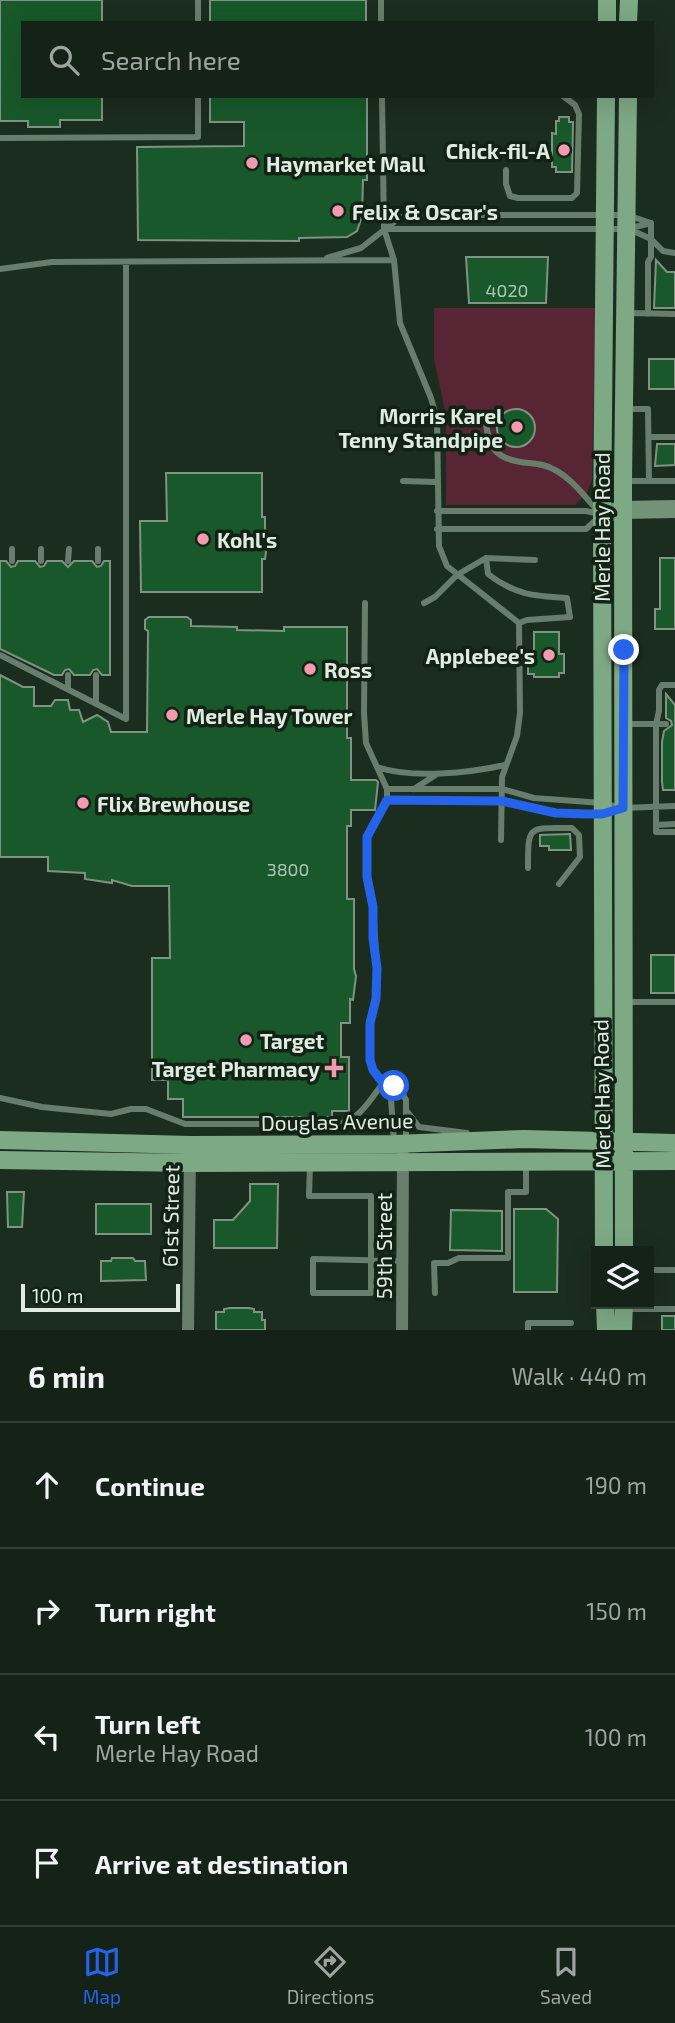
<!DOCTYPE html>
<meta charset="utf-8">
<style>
:root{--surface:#142217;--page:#1d2a20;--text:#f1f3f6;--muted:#9da4a1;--line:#333f36;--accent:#2563eb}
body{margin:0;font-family:"Exo 2",sans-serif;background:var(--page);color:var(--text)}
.controls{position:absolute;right:21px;bottom:21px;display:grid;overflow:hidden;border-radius:0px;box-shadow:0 7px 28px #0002}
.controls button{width:63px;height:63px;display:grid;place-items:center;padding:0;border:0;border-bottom:2px solid var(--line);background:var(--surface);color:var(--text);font:35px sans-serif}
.scale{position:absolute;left:21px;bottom:18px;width:159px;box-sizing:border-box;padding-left:7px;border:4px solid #e0ece2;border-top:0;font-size:19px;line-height:24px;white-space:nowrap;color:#e0ece2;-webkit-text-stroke:5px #122315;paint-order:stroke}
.stop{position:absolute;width:21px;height:21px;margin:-16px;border:5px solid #2563eb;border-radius:50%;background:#fff}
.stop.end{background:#2563eb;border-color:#fff;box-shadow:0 2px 7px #0008}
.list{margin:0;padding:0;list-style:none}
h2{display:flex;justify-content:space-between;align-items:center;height:91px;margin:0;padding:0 28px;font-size:30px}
h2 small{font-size:23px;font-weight:400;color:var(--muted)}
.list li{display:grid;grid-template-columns:46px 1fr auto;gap:21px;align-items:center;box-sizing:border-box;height:126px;padding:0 28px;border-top:2px solid var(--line)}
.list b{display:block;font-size:26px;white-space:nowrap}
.list p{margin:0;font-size:23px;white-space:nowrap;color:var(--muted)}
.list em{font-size:23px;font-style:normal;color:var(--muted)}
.icon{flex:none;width:38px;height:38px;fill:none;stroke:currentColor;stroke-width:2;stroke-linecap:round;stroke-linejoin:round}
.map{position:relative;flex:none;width:675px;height:1330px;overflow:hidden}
.search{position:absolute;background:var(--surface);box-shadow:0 7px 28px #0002;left:21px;right:21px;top:21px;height:77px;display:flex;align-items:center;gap:18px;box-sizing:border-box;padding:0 24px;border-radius:0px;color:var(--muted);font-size:26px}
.sheet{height:595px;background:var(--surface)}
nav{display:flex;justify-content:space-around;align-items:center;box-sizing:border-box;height:98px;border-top:2px solid var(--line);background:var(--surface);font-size:19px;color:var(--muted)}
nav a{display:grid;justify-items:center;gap:4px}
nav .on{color:var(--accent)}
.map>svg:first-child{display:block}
</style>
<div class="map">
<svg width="675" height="1330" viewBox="0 0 675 1330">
<rect width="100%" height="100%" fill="#1b2d1f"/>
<path fill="#572533" d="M434,308H596L592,480L587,493L575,505H446V415L434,359Z"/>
<path fill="#18582a" stroke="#7e9381" stroke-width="2" d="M0,0H102V23H23V96H102V120H60V127H28V121H0Z
M210,0H366V23H210Z
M210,96H367V180H363L362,216L357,231L347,237L299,238V241L138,240L137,147L244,146V122H210Z
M559,117H569V122H573L572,172H556V167H552V133L556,134V121H559Z
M466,257H548L546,303H469Z
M656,260L667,272H675V308H654Z
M649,359H675V389H649Z
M497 428a19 19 0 1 1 38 0a19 19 0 1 1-38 0Z
M657,444H675V465L655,466Z
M166,473H262V517H265V526L266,552L265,559H262V592H141L140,521H167Z
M660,558H675V629H655V609H660Z
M0,561H6L11,567L15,566L18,561H35L40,567L44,566L47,561H62L68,567L74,561H92L97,567L101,566L104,561H110V675H102L97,669L93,670L90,675H74L69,669L65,670L62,675H54L0,649Z
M149,617H187L191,620V626L237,627V630L284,631V627H347V738H351V780H376L378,782L375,810H351V826H347V899H354V969L356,976L353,1000L350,999V1023H341V1057H349V1111H332V1117H183V1099H168V1080H152V958H170L169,886H132L112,880V883L85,879V873L48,871V857H0V675L23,687H34V706H51L55,700H68L70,710H79L83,722L97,715L108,722L111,732H147L148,631L145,629V620Z
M534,632H559V654H564V673H559V677H534V674H528V656H534Z
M666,694L675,705V790H663L662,782V742L664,731L672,725L671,721L666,718Z
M570,834L571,850H549V846H540V835Z
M651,955H675V993H651Z
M250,1184H278L277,1248H214V1220H233L250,1201Z
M7,1192H24L22,1227H8Z
M96,1204H151V1234H96Z
M514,1209H546L558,1219L557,1292H514Z
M451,1210L502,1211V1251L450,1250Z
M112,1258H133L135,1261H145L146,1280L101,1281V1261H111Z
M230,1308H249L254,1309V1312H262V1320H265V1330H218L216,1329V1312H224V1309Z
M662,1316H675V1330H662Z"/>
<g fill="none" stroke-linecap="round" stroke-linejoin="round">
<path stroke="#697d6c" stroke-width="6" d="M198,0V23
M381,0V23
M382,96L384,229L394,260L400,323L431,398L437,419L439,546L447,566L519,623
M0,138L198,137V96
M506,170V184L510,196L518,198H572L577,193L579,114L575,105L563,96
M386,229H627L651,223
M629,229L651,239L663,251L675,253
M327,258L361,248L398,219L407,215H627L651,223
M0,269L52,262L394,260
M628,313L675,314
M648,314V262L651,257V223
M626,409H648L649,481
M485,415C488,448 494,460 529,463C539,464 547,465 555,470C572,479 585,497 598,511
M649,437H675
M403,481L437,482
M624,481H675
M437,511H586L600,514
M437,529H586L598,518
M12,549V561
M41,549V561
M68,561L69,549
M98,561V549
M365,603L364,713L366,743L387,789V801L367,837V877L373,907L377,968L376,999L370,1023V1060L373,1070L383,1083L391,1099L394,1142
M424,603L435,597L457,575L486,558
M519,623L527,620L570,617L567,598C534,596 515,595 488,574L486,558L535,560
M0,655L126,719V262
M68,675V689
M96,675V704
M675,685H662L659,690V711L656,724V832H675
M626,724H666
M377,767C412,779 469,773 505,765
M387,789H502L534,798L602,803L621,808
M414,789L437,774
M387,801H502L556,813L587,814H602L623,808L675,806
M656,825L675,824
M501,840L502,777L517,736L520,713L519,623
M528,868C528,824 528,828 572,828L579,835L580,857L559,884
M624,1002H675
M383,1083L400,1089L406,1100V1141
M0,1098L42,1107L111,1114L131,1109H146L185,1124H337C360,1120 370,1100 383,1083
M406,1110L419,1127L467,1133
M310,1164L309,1196H371V1293H313V1259L402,1261
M649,1270H675
M435,1293L434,1263H448L459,1258H508V1192H526V1163
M626,1309H675
M528,1330V1323H571"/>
<path stroke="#697d6c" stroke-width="12" d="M188,1330L190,1155
M402,1330L403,1155"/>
<path stroke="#739378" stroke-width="18" d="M602,514L623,510L675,509"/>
<path stroke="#7da985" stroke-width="18" d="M607,23V0
M628,23L629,0
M0,1140L190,1145L395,1144L524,1139L675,1143
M0,1160L190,1163L675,1161
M604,1251L602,523L606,96
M624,1251L623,481L628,96
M605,1304L606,1330
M623,1330L624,1304"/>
</g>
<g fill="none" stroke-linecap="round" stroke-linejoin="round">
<path stroke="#2563eb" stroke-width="9" d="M394,1086L383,1083L373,1070L370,1060V1023L376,999L377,968L373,938V907L367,877V837L387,800L502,801L556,813L587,814H602L623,808L624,650"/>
</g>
<g fill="#f29aae" stroke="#122315" stroke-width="2.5">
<circle cx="564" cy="150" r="7"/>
<circle cx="252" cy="163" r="7"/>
<circle cx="338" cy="211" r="7"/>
<circle cx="517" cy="427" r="7"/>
<circle cx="203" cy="539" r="7"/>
<circle cx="549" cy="655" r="7"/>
<circle cx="310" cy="669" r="7"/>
<circle cx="172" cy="715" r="7"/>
<circle cx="83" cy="803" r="7"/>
<circle cx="246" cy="1040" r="7"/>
<path d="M330.5 1057.5h7v7h7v7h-7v7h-7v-7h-7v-7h7z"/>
</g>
<g text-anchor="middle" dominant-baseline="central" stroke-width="7" stroke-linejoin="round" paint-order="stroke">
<g font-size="18" fill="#aec7b4">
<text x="507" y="290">4020</text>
<text x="288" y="869">3800</text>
</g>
<g font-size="21" font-weight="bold" fill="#e0ece2" stroke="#122315" text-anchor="start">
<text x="550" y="150" text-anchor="end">Chick-fil-A</text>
<text x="266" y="163">Haymarket Mall</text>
<text x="352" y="211">Felix &amp; Oscar's</text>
<text x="503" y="415" text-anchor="end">Morris Karel<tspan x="503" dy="24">Tenny Standpipe</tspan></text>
<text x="217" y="539">Kohl's</text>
<text x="535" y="655" text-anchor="end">Applebee's</text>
<text x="324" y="669">Ross</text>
<text x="186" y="715">Merle Hay Tower</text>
<text x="97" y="803">Flix Brewhouse</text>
<text x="260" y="1040">Target</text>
<text x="320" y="1068" text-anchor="end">Target Pharmacy</text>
</g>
<g font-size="21" fill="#e0ece2" stroke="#122315">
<text transform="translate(601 527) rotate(-90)">Merle Hay Road</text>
<text transform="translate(601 1094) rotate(-91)">Merle Hay Road</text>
<text transform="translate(337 1121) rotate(-1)">Douglas Avenue</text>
<text transform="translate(170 1216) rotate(-89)">61st Street</text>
<text transform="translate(383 1246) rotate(-90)">59th Street</text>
</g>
</g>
</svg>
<div class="controls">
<button><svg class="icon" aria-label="layers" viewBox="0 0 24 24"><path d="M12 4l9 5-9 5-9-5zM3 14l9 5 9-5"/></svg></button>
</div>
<div class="scale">100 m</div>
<div class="stop" style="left:394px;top:1086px"></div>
<div class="stop end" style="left:624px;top:650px"></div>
<div class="search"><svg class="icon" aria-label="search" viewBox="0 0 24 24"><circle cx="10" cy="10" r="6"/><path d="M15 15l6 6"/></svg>Search here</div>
</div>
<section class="sheet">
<h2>6 min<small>Walk · 440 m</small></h2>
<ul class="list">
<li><svg class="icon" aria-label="ahead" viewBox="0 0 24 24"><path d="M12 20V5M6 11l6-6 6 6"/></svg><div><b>Continue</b></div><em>190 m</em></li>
<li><svg class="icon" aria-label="right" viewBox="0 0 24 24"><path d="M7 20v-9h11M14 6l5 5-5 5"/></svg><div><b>Turn right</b></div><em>150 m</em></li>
<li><svg class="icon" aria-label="left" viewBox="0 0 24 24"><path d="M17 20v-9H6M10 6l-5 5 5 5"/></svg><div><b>Turn left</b><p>Merle Hay Road</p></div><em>100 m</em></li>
<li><svg class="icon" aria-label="arrive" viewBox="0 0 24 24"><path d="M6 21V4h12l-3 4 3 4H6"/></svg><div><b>Arrive at destination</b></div></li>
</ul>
</section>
<nav>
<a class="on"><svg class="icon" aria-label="map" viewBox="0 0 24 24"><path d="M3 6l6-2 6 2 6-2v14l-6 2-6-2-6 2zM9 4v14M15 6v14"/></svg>Map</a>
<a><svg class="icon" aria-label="directions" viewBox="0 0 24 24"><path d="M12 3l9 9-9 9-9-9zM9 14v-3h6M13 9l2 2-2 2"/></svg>Directions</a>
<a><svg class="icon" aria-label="saved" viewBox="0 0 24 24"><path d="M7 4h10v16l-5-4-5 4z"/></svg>Saved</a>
</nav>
